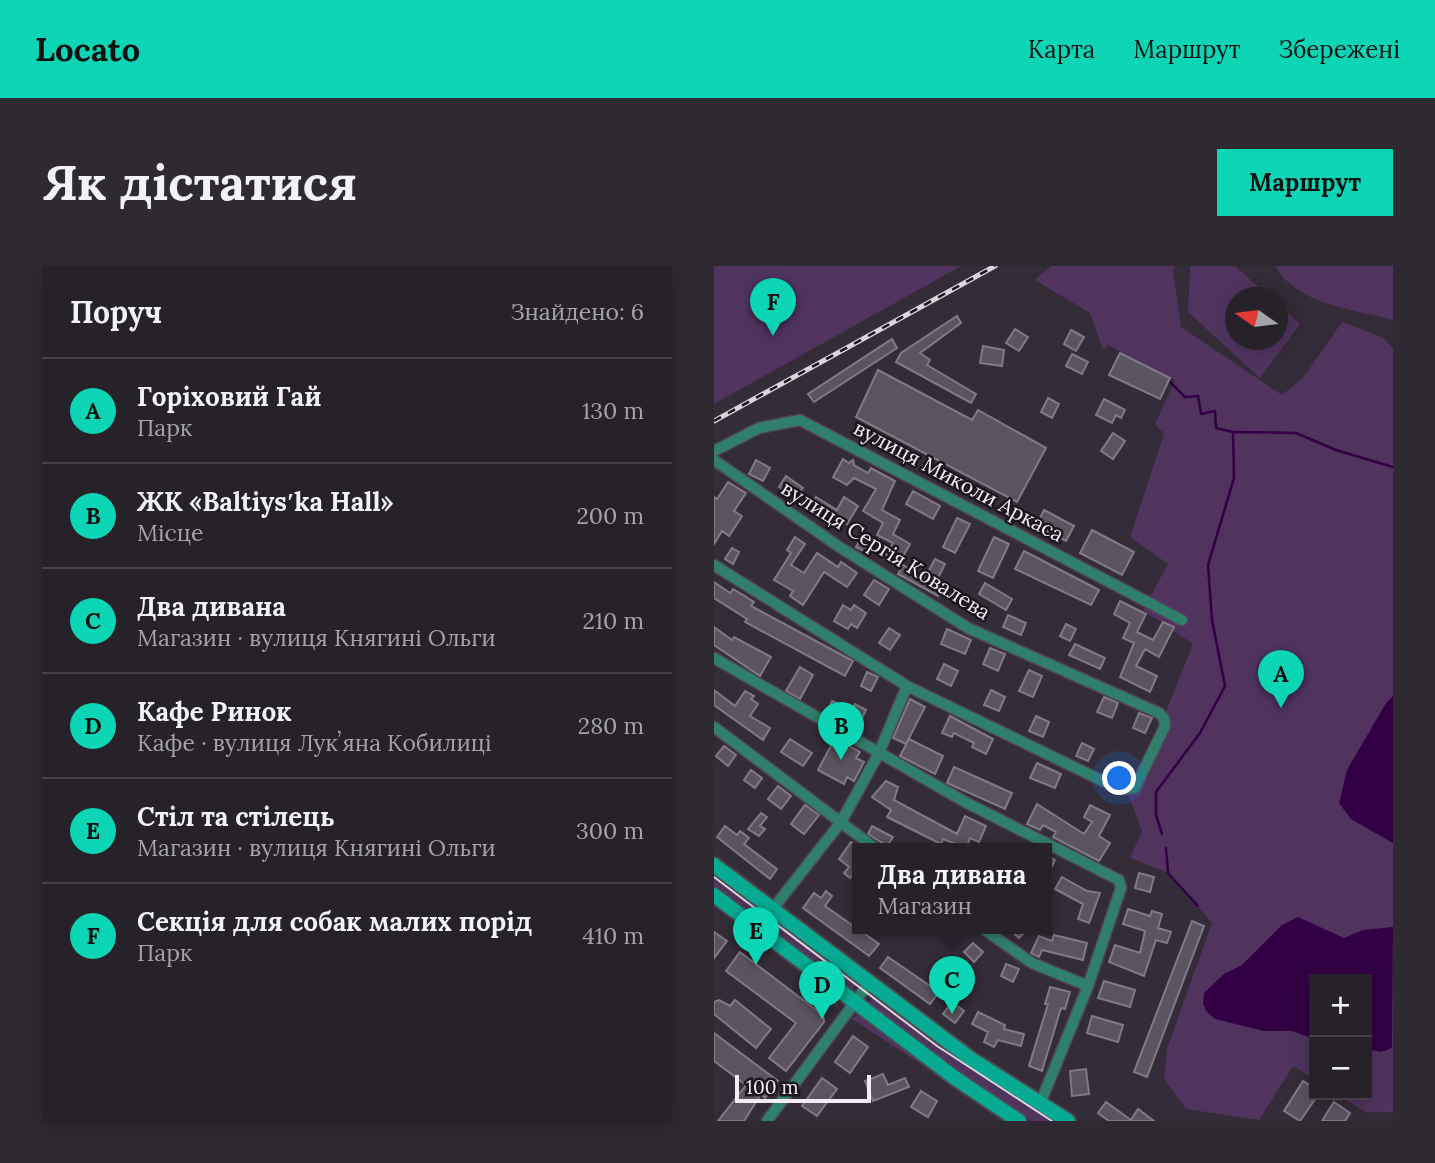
<!DOCTYPE html>
<html lang="uk">
<meta charset="utf-8">
<style>
:root{--surface:#27212a;--page:#2f2932;--text:#f1f3f6;--muted:#a4a3a8;--line:#433e47;--accent:#0bd5b5}
body{margin:0;font-family:Lora,serif;background:var(--page);color:var(--text)}
.controls{position:absolute;right:21px;bottom:21px;display:grid;overflow:hidden;border-radius:0px;box-shadow:0 4px 18px #0003}
.controls button{width:63px;height:63px;display:grid;place-items:center;padding:0;border:0;border-bottom:2px solid var(--line);background:var(--surface);color:var(--text);font:35px sans-serif}
.compass{position:absolute;left:511px;top:21px;width:63px;height:63px;border-radius:50%;background:var(--surface);box-shadow:0 4px 18px #0003;rotate:284deg}
.scale{position:absolute;left:21px;bottom:18px;width:136px;box-sizing:border-box;padding-left:7px;border:4px solid #f2edf5;border-top:0;font-size:19px;line-height:24px;white-space:nowrap;color:#f2edf5;-webkit-text-stroke:5px #1a161b;paint-order:stroke}
.you{position:absolute;left:406px;top:513px;width:24px;height:24px;margin:-18px;border:5px solid #fff;border-radius:50%;background:#1a73e8;box-shadow:0 0 0 10px #1a73e833}
.badge{display:grid;place-items:center;width:46px;height:46px;border-radius:50%;background:var(--accent);color:#111;font-size:23px;font-weight:700}
.pin{position:absolute;translate:-50% -58px;filter:drop-shadow(0 2px 4px #0008)}
.pin::after{content:'';position:absolute;top:37px;width:24px;height:21px;background:inherit;clip-path:polygon(0 0,100% 0,50% 100%)}
.popup{position:absolute;left:138px;top:577px;width:200px;height:91px;box-sizing:border-box;display:grid;place-content:center;border-radius:0px;background:var(--surface);filter:drop-shadow(0 2px 5px #0005);font-size:23px;white-space:nowrap;color:var(--muted)}
.popup b{font-size:26px;color:var(--text)}
.popup::after{content:'';position:absolute;left:50%;top:100%;margin-left:-14px;border:14px solid transparent;border-top-color:var(--surface)}
.list{margin:0;padding:0;list-style:none}
h2{display:flex;justify-content:space-between;align-items:center;height:91px;margin:0;padding:0 28px;font-size:30px}
h2 small{font-size:23px;font-weight:400;color:var(--muted)}
.list li{display:grid;grid-template-columns:46px 1fr auto;gap:21px;align-items:center;box-sizing:border-box;height:105px;padding:0 28px;border-top:2px solid var(--line)}
.list b{display:block;font-size:26px;white-space:nowrap}
.list p{margin:0;font-size:23px;white-space:nowrap;color:var(--muted)}
.list em{font-size:23px;font-style:normal;color:var(--muted)}
.map{position:relative;flex:none;width:679px;height:855px;overflow:hidden;border-radius:0px}
header{display:flex;align-items:center;gap:42px;box-sizing:border-box;height:98px;padding:0 35px;background:var(--accent);color:#111}
header strong{font-size:33px}
nav{display:flex;gap:38px;margin-inline-start:auto;font-size:24px}
.intro{display:flex;align-items:center;justify-content:space-between;box-sizing:border-box;height:168px;padding:0 42px}
h1{margin:0;font-size:49px}
.button{padding:18px 32px;border-radius:0px;background:var(--accent);color:#111;font-size:24px;font-weight:700}
main{display:flex;gap:42px;padding:0 42px}
aside{flex:1;background:var(--surface);border-radius:0px;box-shadow:0 4px 18px #0003}
.map>svg:first-child{display:block}
</style>
<header>
<strong>Locato</strong>
<nav><a>Карта</a><a>Маршрут</a><a>Збережені</a></nav>
</header>
<div class="intro"><h1>Як дістатися</h1><a class="button">Маршрут</a></div>
<main>
<aside>
<h2>Поруч<small>Знайдено: 6</small></h2>
<ul class="list">
<li><span class="badge">A</span><div><b>Горіховий Гай</b><p>Парк</p></div><em>130 m</em></li>
<li><span class="badge">B</span><div><b>ЖК «Baltiysʹka Hall»</b><p>Місце</p></div><em>200 m</em></li>
<li><span class="badge">C</span><div><b>Два дивана</b><p>Магазин · вулиця Княгині Ольги</p></div><em>210 m</em></li>
<li><span class="badge">D</span><div><b>Кафе Ринок</b><p>Кафе · вулиця Лукʼяна Кобилиці</p></div><em>280 m</em></li>
<li><span class="badge">E</span><div><b>Стіл та стілець</b><p>Магазин · вулиця Княгині Ольги</p></div><em>300 m</em></li>
<li><span class="badge">F</span><div><b>Секція для собак малих порід</b><p>Парк</p></div><em>410 m</em></li>
</ul>
</aside>
<div class="map">
<svg width="679" height="855" viewBox="0 0 679 855">
<rect width="100%" height="100%" fill="#342c38"/>
<path fill="#50345e" d="M0,0H247L0,138Z
M337,0H461L459,6L467,61L568,129L589,112L628,56L668,71L679,82V846H652L624,829H653V713H600V813L579,800L545,854L472,843L450,813L453,783L498,657L454,607L416,592L428,565L414,528L443,468L479,378L429,344L454,298L416,271L450,168L441,158L461,114L394,79L389,84L376,47L321,14Z
M476,0H521L556,31L522,32V74H564V38L586,58L546,112L474,46Z
M561,0H679V54C639,43 583,39 561,0Z
M0,606L141,714L143,718L138,724H133L0,622Z
M43,672L119,728L125,743L119,738L122,733Z
M159,731L165,732L347,855H317L260,819L154,738Z
M142,750L151,753L293,855L137,752Z"/>
<path fill="#330045" d="M679,430V577L637,553L625,537L633,504L672,437Z
M584,651L630,672L649,664L679,661L678,782L667,786L653,783V713H600V773L578,765H550L501,753L492,745L489,737L490,727L510,708L528,699L568,659Z"/>
<g fill="none" stroke-linecap="round" stroke-linejoin="round">
<path stroke="#330045" stroke-width="2.5" d="M520,166L582,167L622,184L679,201
M448,568L442,549V526L486,467L511,420L498,354L494,299L520,212L519,166L502,162L501,145L487,148L484,130L471,131L456,116
M452,582L454,607L484,640"/>
</g>
<path fill="#5b535f" stroke="#827987" stroke-width="2" d="M243,50L247,57L206,87L216,94L213,99L262,128L257,137L182,96L187,87Z
M301,63L314,71L305,85L292,77Z
M357,64L370,71L362,85L350,78Z
M178,73L183,82L100,136L94,128Z
M269,80L290,84L288,100L266,97Z
M406,87L456,112L446,133L395,109Z
M358,88L374,96L368,108L352,100Z
M164,104L258,154L264,144L332,182L303,236L142,151Z
M334,132L345,138L338,152L327,146Z
M390,133L411,144L407,152L402,149L398,157L382,149Z
M399,167L411,175L399,193L387,185Z
M129,193L135,197L139,194L140,199L154,207L157,202L181,215L168,244L186,254L179,268L196,278L183,301L170,293L179,277L163,269L169,257L149,245L162,223L140,212L133,219L119,211Z
M42,194L56,202L49,215L35,208Z
M72,210L89,222L81,232L65,221Z
M14,216L32,227L20,245L28,250L15,270L8,265L0,278V231L3,233Z
M199,225L226,240L219,253L192,238Z
M102,231L123,244L130,231L144,240L133,258L112,245L109,251L95,243Z
M330,244L360,260L352,275L322,260Z
M243,252L256,258L241,287L229,281Z
M378,264L420,286L408,309L366,287Z
M150,267L160,273L153,287L142,281Z
M81,271L91,278L77,299L90,307L103,287L124,301L127,296L143,307L133,321L110,306L89,339L76,330L79,325L60,314L77,287L73,284Z
M280,271L295,278L279,312L264,305Z
M18,282L25,286L19,298L11,293Z
M310,285L385,324L377,339L301,303Z
M221,293L231,298L223,314L231,319L224,330L184,308L189,299L207,310L211,304L214,306Z
M160,314L175,323L165,339L150,329Z
M0,316L16,327L19,323L29,329L40,336L37,340L139,395L131,410L31,356L33,353L0,332Z
M271,317L298,333L292,344L265,328Z
M406,335L432,348L423,366L439,374L449,356L460,361L445,391L431,383L422,400L443,410L436,426L406,411L420,377L409,372L416,357L400,348Z
M129,339L137,344L140,339L152,347L143,362L137,358L134,363L120,355Z
M294,349L312,357L307,369L289,361Z
M352,358L362,363L356,375L346,370Z
M0,361L18,374L20,371L57,391L46,410L0,379Z
M175,362L186,369L176,384L165,377Z
M233,363L257,374L251,388L227,378Z
M361,378L391,392L386,403L355,389Z
M276,382L291,388L284,405L269,398Z
M230,398L244,405L237,420L223,413Z
M86,401L99,409L86,433L72,425Z
M315,404L328,410L319,431L305,425Z
M153,406L164,411L157,425L147,420Z
M0,424L21,440L31,425L40,430L37,433L44,438L36,450L56,462L49,474L0,439Z
M277,424L291,431L285,445L270,439Z
M390,431L404,437L398,452L383,446Z
M196,433L211,441L192,478L179,472Z
M118,435L138,444L141,438L152,444L145,458L126,447L123,453L112,448Z
M425,447L438,452L431,467L419,462Z
M236,450L279,473L272,488L258,481L260,477L240,467L238,471L228,467Z
M322,450L335,456L329,471L315,465Z
M121,472L146,486L142,492L150,496L140,515L133,511L130,518L104,504Z
M76,473L98,487L89,500L67,486Z
M195,473L229,490L221,508L186,490Z
M368,477L380,483L374,495L362,490Z
M10,480L22,489L14,500L2,490Z
M323,497L347,508L341,522L316,512Z
M401,497L411,502L406,513L396,508Z
M240,501L298,527L291,543L233,517Z
M37,504L48,512L41,522L30,514Z
M172,515L184,521L180,534L243,568L251,550L272,560L265,576L256,572L252,582L229,573L227,578L173,551L177,544L158,531Z
M64,520L77,530L67,543L54,533Z
M323,538L370,568L378,556L370,551L376,539L396,549L385,570L396,577L385,595L339,571L342,566L329,559L326,564L313,558Z
M91,539L105,549L90,568L77,558Z
M47,547L53,551L46,560L51,563L45,570L34,563Z
M11,560L23,569L26,565L35,572L30,578L63,603L56,613L3,571Z
M158,560L179,571L173,580L154,568Z
M137,576L144,581V602L136,612L130,607L135,601L125,593Z
M332,589L341,594L332,612Z
M425,607L440,611L436,626L421,622Z
M348,611L373,625L386,627L375,657L364,653L369,638L341,623Z
M112,625L118,630L111,640L165,678L155,690L89,642L100,627L107,632Z
M414,643L436,650L438,645L448,648L444,662L457,666L453,677L442,674L430,710L395,696L401,679L426,687L431,665L409,658Z
M478,655L490,660L433,811L420,806Z
M225,662H249L240,674Z
M294,662H314L305,672Z
M0,666L13,675L0,692Z
M340,669L373,677L369,694L328,684L325,691L317,687L325,670L338,675Z
M259,677L269,686L260,696L250,686Z
M26,686L109,749L110,756L72,805L55,792L82,757L12,705Z
M174,691L225,726L216,738L166,702Z
M292,698L305,703L299,716L287,710Z
M390,715L421,724L416,741L384,732Z
M336,721L356,726L351,743L347,742L328,805L315,800L334,738H331Z
M5,734L16,740L21,734L57,763L42,782L0,748V736Z
M238,736L250,745L241,757L229,748Z
M264,746L291,759L290,763L310,768L307,780L284,774L280,781L270,776L274,766L258,758Z
M378,750L409,759L404,776L373,767Z
M0,767L64,815L51,832L47,828L30,855H4L32,819L0,795Z
M139,770L154,781L136,807L121,796Z
M372,803L375,828L358,830L356,805Z
M169,808L174,819L191,812L195,821L159,835L151,815Z
M108,812L123,823L103,850L88,840Z
M589,815L600,822V829H604L586,855L570,845Z
M207,825L223,835L214,851L197,841Z
M392,836L417,854L424,843L440,855H395L384,847Z
M620,836L636,847L631,855H608Z"/>
<g fill="none" stroke-linecap="round" stroke-linejoin="round">
<g stroke="#4f4752" stroke-width="13">
<path id="street" d="M0,185L45,162L86,154L468,354
M0,194L124,280L254,362L445,447L450,452L451,460L421,522L410,523L397,519L193,420L0,299
M0,392L253,537L405,614L407,622L374,720L326,838
M0,461L161,582
M58,644L127,556L164,489L193,420
M268,662L318,697L374,720
M53,855L155,717"/>
</g>
<g stroke="#4f4752" stroke-width="18">
<path id="secondary" d="M0,599L257,793L354,855
M0,629L241,812L305,855"/>
</g>
<use href="#street" stroke="#307f6e" stroke-width="10"/>
<use href="#secondary" stroke="#06ab91" stroke-width="14"/>
<path stroke="#dad5dd" stroke-width="2" d="M0,611L223,780L338,855"/>
<g stroke="#dad5dd" stroke-width="5">
<path id="rail" d="M0,155L281,0"/>
</g>
<use href="#rail" stroke="#1a161b" stroke-width="2.5" stroke-dasharray="8" stroke-linecap="butt"/>
</g>
<g text-anchor="middle" dominant-baseline="central" stroke-width="5" stroke-linejoin="round" paint-order="stroke">
<g font-size="21" fill="#f2edf5" stroke="#1a161b">
<text transform="translate(245 215) rotate(28)">вулиця Миколи Аркаса</text>
<text transform="translate(172 284) rotate(32)">вулиця Сергія Ковалева</text>
</g>
</g>
</svg>
<div class="controls">
<button>+</button>
<button>−</button>
</div>
<svg class="compass" viewBox="-18 -18 36 36"><path d="M0-13l5 13h-10z" fill="#e53935"/><path d="M0 13l5-13h-10z" fill="#a4a3a8"/></svg>
<div class="scale">100 m</div>
<div class="you"></div>
<div class="pin badge" style="left:567px;top:442px">A</div>
<div class="pin badge" style="left:127px;top:494px">B</div>
<div class="pin badge" style="left:238px;top:748px">C</div>
<div class="popup"><b>Два дивана</b>Магазин</div>
<div class="pin badge" style="left:108px;top:753px">D</div>
<div class="pin badge" style="left:42px;top:699px">E</div>
<div class="pin badge" style="left:59px;top:70px">F</div>
</div>
</main>
